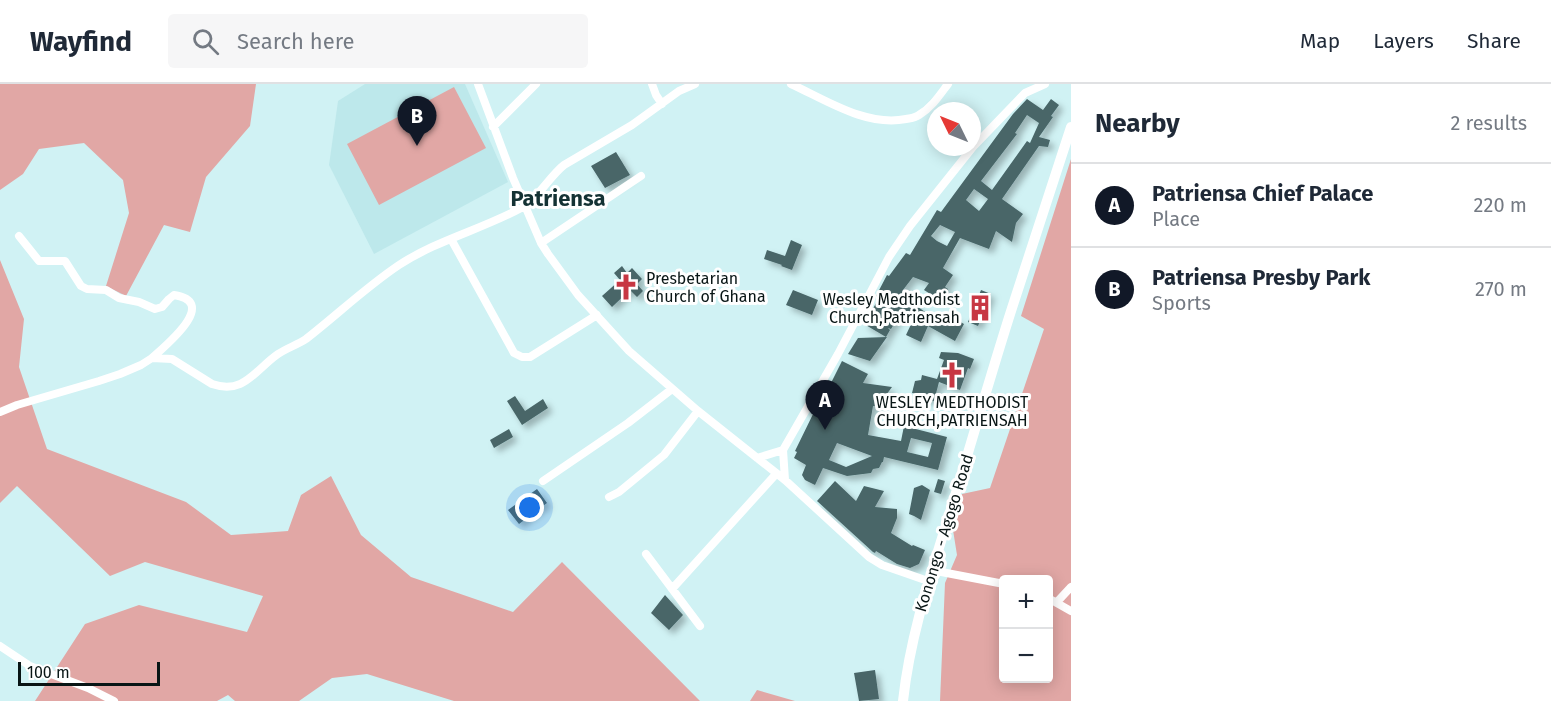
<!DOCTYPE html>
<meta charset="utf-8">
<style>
:root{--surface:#fff;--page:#f6f6f7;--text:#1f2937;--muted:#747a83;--line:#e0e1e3;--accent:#111827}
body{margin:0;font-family:"Fira Sans",sans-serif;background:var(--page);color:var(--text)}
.controls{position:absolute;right:18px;bottom:18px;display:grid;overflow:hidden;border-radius:6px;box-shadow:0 3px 15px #0003}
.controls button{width:54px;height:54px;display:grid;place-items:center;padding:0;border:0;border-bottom:2px solid var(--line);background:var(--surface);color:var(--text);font:30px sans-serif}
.compass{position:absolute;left:927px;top:18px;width:54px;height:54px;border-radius:50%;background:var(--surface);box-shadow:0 3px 15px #0003;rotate:313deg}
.scale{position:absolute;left:18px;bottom:15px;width:142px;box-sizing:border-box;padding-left:6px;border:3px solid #081515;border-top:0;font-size:16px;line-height:21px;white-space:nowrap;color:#081515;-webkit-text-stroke:4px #fff;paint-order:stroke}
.you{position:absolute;left:530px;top:424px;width:21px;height:21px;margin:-15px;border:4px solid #fff;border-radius:50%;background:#1a73e8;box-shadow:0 0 0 9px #1a73e833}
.badge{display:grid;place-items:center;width:39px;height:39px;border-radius:50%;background:var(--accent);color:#fff;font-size:20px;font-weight:700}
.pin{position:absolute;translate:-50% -50px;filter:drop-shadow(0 2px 3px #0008)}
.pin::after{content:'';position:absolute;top:32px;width:21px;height:18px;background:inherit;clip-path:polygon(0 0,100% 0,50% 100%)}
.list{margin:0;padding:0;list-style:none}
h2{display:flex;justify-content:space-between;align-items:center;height:78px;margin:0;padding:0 24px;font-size:26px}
h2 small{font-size:20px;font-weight:400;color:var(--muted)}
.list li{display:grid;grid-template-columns:39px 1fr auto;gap:18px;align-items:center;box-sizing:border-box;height:84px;padding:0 24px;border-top:2px solid var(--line)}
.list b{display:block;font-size:22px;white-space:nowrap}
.list p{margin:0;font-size:20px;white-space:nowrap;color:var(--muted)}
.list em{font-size:20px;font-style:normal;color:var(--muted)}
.icon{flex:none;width:33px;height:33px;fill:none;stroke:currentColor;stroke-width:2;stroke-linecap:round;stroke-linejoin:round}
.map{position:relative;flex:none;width:1071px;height:617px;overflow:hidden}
header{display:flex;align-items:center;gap:36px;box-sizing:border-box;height:84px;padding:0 30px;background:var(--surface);border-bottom:2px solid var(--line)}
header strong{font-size:28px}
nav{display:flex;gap:33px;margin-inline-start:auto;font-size:21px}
.search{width:420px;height:54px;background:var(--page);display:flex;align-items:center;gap:15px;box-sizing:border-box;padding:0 21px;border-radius:6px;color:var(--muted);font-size:22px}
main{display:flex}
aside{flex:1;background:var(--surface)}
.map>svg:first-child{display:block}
</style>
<header>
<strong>Wayfind</strong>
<div class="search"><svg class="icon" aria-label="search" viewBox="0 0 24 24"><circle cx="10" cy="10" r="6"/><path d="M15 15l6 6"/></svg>Search here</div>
<nav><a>Map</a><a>Layers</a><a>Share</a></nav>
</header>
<main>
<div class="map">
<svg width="1071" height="617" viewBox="0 0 1071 617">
<defs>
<filter id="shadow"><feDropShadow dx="4.5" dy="4.5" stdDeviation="3" flood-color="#0004"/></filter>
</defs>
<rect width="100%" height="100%" fill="#d0f2f4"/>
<path fill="#bde8eb" d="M365,0H465L508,98L374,170L329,81L338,17Z"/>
<path fill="#e1a7a5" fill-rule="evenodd" d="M0,0H256L250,42L206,93L190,148L164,141L126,212L106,202L129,129L123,96L84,59L39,65L23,90L0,106Z
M454,3L486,64L379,121L347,60Z
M1071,75V617H940L945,499L957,471L953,446L962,410L990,404L1044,245L1021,232ZM1004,496H1048V594H1004Z
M0,176L24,235L19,283L47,365L186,418L231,451L288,447L301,411L331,392L361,451L411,493L513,528L562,478L700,617H454L367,590L332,594L299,617H235L228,611L217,617H35L85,540L139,521L247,548L263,512L145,478L110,492L17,402L0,419Z
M757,606L795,617H750Z"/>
<path fill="#486668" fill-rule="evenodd" filter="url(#shadow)" d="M1027,15L1043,26L1051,15L1059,21L1051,32L1053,33L1039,53L1050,56L1048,63L1039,62L1002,115L1023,130L1016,139L1012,158L996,147L989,165L960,154L943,184L953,191L945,203L948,205L940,216L924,206L929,199L913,193L903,206L915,211L912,219L943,240L948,231L964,240L955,257L928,242L921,258L906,251L915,232L903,226L891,245L888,244L890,246L886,253L864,240L879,214L876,212L887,191L889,192L906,169L910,171L937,126L941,128L1013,30ZM1027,31L1039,39L1030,59L1027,57L992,106L981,97L1017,50L1015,49ZM974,105L988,115L979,127L966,116ZM940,141L955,148L947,162L937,157L931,152Z
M616,68L630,91L605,104L591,82Z
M791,156L802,161L792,186L781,182L782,181L764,175L767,166L785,172Z
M622,182L627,189L632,184L642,195L637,200L643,207L637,213L630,206L612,223L602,212L620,196L614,189Z
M793,206L818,216L812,231L786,221Z
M981,206L991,210L978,242L968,238Z
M887,253L870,277L848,270L858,254Z
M941,268L958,269L974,275L970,285L968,284L960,306L939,298L934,317L923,315L922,311L912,309L915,297L921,296L922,291L937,295L944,276L939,274Z
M842,277L868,290L863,299L892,303L878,322H873L868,351L901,357L904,342L947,353L938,386L884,373L883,378H882L879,384L873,385L871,389L847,392L823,384L815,401L805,396L802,391L806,381L794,374L797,368L795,367L815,326L832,334L841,314L827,307ZM911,354L932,359L928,373L907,368ZM837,359L872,372L846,383L829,376Z
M515,312L525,327L543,315L548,324L522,341L507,317Z
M509,345L513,353L494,364L490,356Z
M938,395L945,397L941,410L934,408Z
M835,397L856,417L864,402L884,407L875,423L897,425V434L891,449L912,462L913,461L925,466L919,480L910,484L897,480L876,467L875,469L873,468L817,417Z
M922,401L930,406L921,436L914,432L909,430L914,404Z
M537,405L547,419L519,440L508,426Z
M665,511L683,531L669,546L651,529Z
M875,586L879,615L859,617L854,589Z"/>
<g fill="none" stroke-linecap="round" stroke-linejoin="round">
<path stroke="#fff" stroke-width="8" d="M478,0L513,94L541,159L548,170L578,211L629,267L698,327L785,396L869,473L882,481L928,497
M652,0L656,11L662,20
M791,0C826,16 866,43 906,35C911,34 915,34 919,31C932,23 939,12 948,0
M493,43L536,0
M19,152L39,177H65L81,202L87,205L106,206L119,214L139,218L155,225L162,223L169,215L174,211C220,218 165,262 152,274
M451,155L514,269L522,273H530L597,231
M541,159L641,92
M0,328L17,321L99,297L120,290L141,281L152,274L172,275L212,300C244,311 255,286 278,270C287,264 297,261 306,255C337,231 366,203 399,181C437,156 483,145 523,123C537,115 550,92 564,81L632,41L679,7L695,0
M757,374L783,366
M785,396L783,366L838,270L889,173L910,142L973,63L1025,9L1045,0
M543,397L628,339L672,305
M609,413L619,408L664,371L698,327
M646,470L700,542
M931,486L1004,500
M672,505L776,390
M1048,514L1071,527
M1057,518L1071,503
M0,562L30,582L88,604L114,617"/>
<path stroke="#fff" stroke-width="10" d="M903,617C911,543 937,473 958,402C976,343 993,283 1012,224C1031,164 1051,104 1071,43"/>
</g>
<defs>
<g id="church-bare" transform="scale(2.07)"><path d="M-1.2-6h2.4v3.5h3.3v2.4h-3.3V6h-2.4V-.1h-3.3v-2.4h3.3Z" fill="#c73743" stroke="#fff" stroke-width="2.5" paint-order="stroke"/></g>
<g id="building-bare" transform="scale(2.07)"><path d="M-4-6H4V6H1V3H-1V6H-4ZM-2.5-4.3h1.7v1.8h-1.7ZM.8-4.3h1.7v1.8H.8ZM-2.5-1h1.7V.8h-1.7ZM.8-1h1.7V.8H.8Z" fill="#c73743" stroke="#fff" stroke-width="2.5" paint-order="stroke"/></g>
</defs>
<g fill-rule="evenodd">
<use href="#church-bare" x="626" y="203"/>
<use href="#building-bare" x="980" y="224"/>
<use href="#church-bare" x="952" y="291"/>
</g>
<g text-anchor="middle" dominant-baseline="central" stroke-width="6" stroke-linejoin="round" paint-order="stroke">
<g font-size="16" fill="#081515" stroke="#fff" text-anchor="start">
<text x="646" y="194">Presbetarian<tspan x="646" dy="18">Church of Ghana</tspan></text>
<text x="960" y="215" text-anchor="end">Wesley Medthodist<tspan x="960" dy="18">Church,Patriensah</tspan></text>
<text x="952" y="318" text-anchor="middle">WESLEY MEDTHODIST<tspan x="952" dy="18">CHURCH,PATRIENSAH</tspan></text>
</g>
<g font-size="16" fill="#081515" stroke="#fff">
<text transform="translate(944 449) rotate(-73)">Konongo - Agogo Road</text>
</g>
<g font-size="22" font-weight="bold" fill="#143234" stroke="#fff">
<text x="558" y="114">Patriensa</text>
</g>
</g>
</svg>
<div class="controls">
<button>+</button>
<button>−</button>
</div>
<svg class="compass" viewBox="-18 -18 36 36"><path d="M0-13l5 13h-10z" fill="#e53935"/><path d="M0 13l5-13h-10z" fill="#747a83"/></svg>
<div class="scale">100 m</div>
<div class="you"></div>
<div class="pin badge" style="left:825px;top:346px">A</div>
<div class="pin badge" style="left:417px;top:62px">B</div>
</div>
<aside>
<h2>Nearby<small>2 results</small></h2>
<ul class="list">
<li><span class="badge">A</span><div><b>Patriensa Chief Palace</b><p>Place</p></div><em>220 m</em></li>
<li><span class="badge">B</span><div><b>Patriensa Presby Park</b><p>Sports</p></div><em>270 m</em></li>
</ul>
</aside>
</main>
